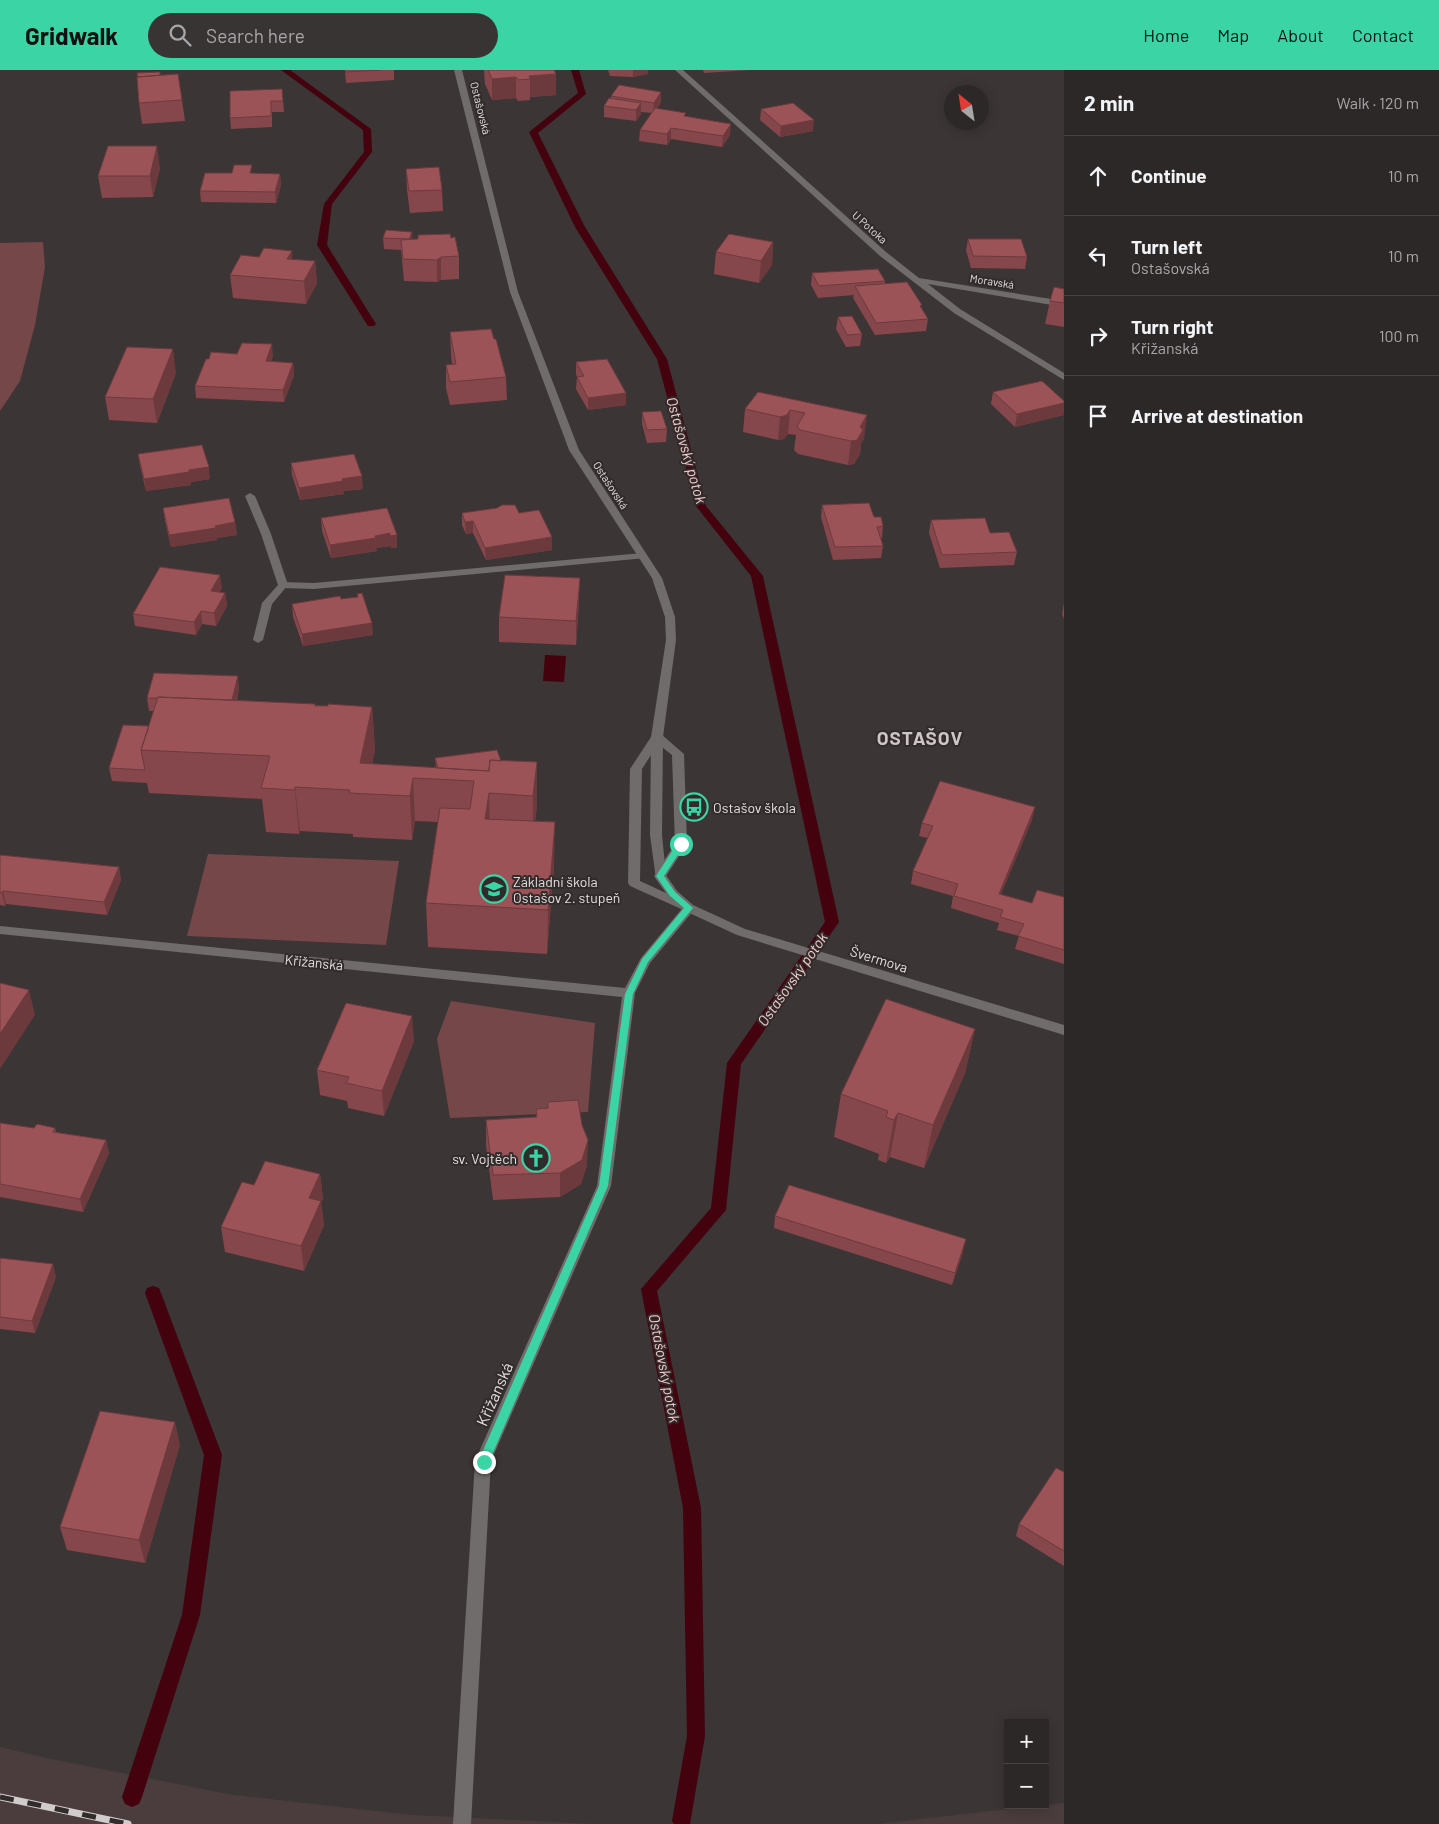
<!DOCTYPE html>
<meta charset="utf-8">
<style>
:root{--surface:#2d2828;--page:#393434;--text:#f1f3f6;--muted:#a7a6a8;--line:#484445;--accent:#3ad4a5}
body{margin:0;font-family:Barlow,sans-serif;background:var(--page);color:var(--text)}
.controls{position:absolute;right:15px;bottom:15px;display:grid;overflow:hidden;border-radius:0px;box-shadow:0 2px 12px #0003}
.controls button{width:45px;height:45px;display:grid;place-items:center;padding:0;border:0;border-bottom:1px solid var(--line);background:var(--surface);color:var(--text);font:25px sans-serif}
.compass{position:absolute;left:944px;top:15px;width:45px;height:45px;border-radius:50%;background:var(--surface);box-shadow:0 2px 12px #0003;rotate:330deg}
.stop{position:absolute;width:15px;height:15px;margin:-11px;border:4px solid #3ad4a5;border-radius:50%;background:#fff}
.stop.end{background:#3ad4a5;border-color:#fff;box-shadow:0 1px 5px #0008}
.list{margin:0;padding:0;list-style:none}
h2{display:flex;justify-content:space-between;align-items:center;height:65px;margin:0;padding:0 20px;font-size:21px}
h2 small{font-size:16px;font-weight:400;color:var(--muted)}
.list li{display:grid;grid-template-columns:32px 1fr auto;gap:15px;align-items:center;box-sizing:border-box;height:80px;padding:0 20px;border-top:1px solid var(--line)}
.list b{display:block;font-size:19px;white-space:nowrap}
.list p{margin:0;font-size:16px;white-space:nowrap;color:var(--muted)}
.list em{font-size:16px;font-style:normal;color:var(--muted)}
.icon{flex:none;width:28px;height:28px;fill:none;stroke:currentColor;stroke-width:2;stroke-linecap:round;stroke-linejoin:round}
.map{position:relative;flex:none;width:1064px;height:1754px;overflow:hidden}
header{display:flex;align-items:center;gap:30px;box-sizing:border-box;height:70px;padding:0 25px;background:var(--accent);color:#111}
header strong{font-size:24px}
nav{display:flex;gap:28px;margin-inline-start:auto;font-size:18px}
.search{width:350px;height:45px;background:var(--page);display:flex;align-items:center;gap:12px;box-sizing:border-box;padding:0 18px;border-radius:28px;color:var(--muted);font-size:19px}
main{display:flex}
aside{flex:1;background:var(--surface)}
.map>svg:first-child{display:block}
</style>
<header>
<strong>Gridwalk</strong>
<div class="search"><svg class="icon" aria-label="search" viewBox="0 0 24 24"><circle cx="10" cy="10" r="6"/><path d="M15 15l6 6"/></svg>Search here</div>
<nav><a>Home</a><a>Map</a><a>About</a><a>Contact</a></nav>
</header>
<main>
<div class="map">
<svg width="1064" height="1754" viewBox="0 0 1064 1754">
<rect width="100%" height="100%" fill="#3c3535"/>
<path fill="#4b3d3d" d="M0,1677L46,1688L233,1725L411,1745L594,1754H0Z
M1064,1733V1754H878L1045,1735Z"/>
<path fill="#754749" d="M43,172L45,197L35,255L20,311L0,341V173Z
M208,784L399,791L386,875L187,866Z
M451,931L595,953L588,1042L450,1048L437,969Z"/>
<path fill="#44020f" d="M545,585L566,586L564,612L543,611Z"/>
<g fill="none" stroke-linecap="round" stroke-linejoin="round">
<path fill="#44020f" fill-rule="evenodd" d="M281,0H290L371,59L372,82L332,134L327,175L376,254L374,256H368L317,175L324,134L364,82L363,60Z
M571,0H579L586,24L538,63L585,157L667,289L706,436L763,506L839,852L741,994L726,1140L657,1221L701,1438L705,1666L690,1754H674L672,1751L687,1666L683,1438L641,1219L711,1138L727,993L825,852L751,506L696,436L657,289L575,157L529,62L578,23Z
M153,1216L159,1218L161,1223L222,1385L200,1545L142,1727L139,1734L132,1737L125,1734L122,1727L182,1545L204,1385L145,1223L147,1218Z"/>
<path fill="#706c6c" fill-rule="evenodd" d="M250,423L255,426L271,464L288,515L272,534L263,570L258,573L253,570L262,533L278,515L261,464L245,426Z
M657,663L661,664L684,684L687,774L664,809H656L654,806L675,774L672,685L658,674L642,699L640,811L692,835L694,838L688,842L630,816L628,813L630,699L653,664Z"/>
<path fill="#706c6c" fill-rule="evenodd" d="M675,0H683L886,182L919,208L1064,231V237L928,214L960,239L1064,303V310L954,243L880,186Z
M642,483L647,486L646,488L314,519L283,518L278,515L283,512L314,513Z
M689,834L695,838L693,841L650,893L635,923L611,1116L491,1391L471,1754H453L475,1391L597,1116L622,927L0,864V856L625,918L641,888L685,835Z"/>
<path fill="#706c6c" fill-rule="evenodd" d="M454,0H462L518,222L579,380L662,508L675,547L676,570L663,667L662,765L666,805L677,821L693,835L745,859L1064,955V965L737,865L685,841L669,827L656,809L650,765L651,667L666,570L665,547L652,508L569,380L510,222Z"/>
<g stroke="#d1cdcd" stroke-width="7">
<path id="rail" d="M0,1727L128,1754"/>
</g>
<use href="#rail" stroke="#322b2b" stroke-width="5" stroke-dasharray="14" stroke-linecap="butt"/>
</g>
<path fill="#85474b" d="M345,0H394V10L346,13Z
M484,0H554L556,25L530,27V30L518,31L516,28L492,30L485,14Z
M608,0H648V4L633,7L610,6Z
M703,0H750L704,3Z
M160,5L182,30L185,51L142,54L139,33Z
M230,21L283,30L284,42H272V57L231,59L230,48Z
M661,22V32L657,39L686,46L730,65L722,77L671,69L667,75L639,71L640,60L652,43L641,42V44L636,51L604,47V36L611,28V26Z
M761,39L813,61L780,67L760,50Z
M160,98L153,127L102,128L98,106Z
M406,99L442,120L443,141L410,143L407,120Z
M232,103L280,104L281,115L276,133L201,132L200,121Z
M383,168L413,169L451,168L459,186V209L441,210L437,212L404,211L401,180L384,179Z
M968,169L1027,187L1025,199L971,198L966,180Z
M773,172L772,195L759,213L714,204L716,182Z
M292,189L315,191L317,213L306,234L233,228L230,205Z
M812,203L885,211V213L922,238L928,249L926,261L875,265L853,228L854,225L818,228L811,215Z
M1064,219V257L1045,254L1050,231Z
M838,247L862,264L860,276L846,277L836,259Z
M450,262L506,307L507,330L450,335L446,318V295L452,294L451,285Z
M273,286L271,292L293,293L294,305L284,332L196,328L195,316Z
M576,292L626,323V335L588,340L576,319L577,307L576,304Z
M176,303L157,353L109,350L105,327Z
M758,322L864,369L861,373L860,384L854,394L848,395L798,384L794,380L796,365L788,364L784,369L778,370L743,362L745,339Z
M993,322L1064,331V345L1015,357L991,334Z
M642,342L667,359L666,372L647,373L642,354Z
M138,384L210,409L191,412V415L146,421L140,396Z
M291,393L363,419L344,421V424L300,430L292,405Z
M822,435L874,447L883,456L882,468L881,469L883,476L881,488L833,490L821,447Z
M163,438L235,452L237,465L217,468V470L171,477L165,451Z
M387,438L397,478H391V476L376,478L377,481L331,488L322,461L321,448Z
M462,443H519L552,480L486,490L473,463L466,464L462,455Z
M931,450L990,463L1017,482L1014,495L940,498L929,463Z
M222,518L219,522L225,523L227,536L216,556L202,554L196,565L135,556L133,544Z
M357,524L373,565L303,576L293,547L292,534L341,529L357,527Z
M579,533L576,575L499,572V547Z
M1064,533V549L1062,544Z
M239,619L237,630L328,636L372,637L375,680L372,694L436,698L435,688L537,692V736L535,751L554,796L547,884L428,877L426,833L438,752L415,751L412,770L353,767V764L300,761L299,764L266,762L262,729L149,723L147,713L112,711L109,698L149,656L154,641H149L147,628Z
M1032,750L1001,824L1032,833L1064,827V894L1015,879L1019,866L997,860L999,853L951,838L953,826L911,814L913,801L928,768L919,766L922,753Z
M0,785L119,797L121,810L107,845L6,834L5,836L0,835Z
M975,959L965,1003L924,1098L890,1087L886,1093L878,1090L879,1084L834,1067L841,1024Z
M414,971L384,1046L348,1038L347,1031L320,1025L317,1000Z
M536,1039L587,1095L581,1114L560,1127L493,1130L486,1075V1050L536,1048Z
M0,1053L34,1058H55L56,1062L106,1070L109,1083L83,1142L0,1127Z
M320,1104L323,1129L321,1132L324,1155L304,1201L225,1182L221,1157L254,1115Z
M775,1146L963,1182L952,1215L774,1158Z
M0,1188L56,1207L35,1263L0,1259Z
M180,1375L145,1493L67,1480L60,1457Z
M1064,1402V1496L1016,1466L1019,1454Z"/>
<path fill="#6c3a3d" d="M633,0H648V4L633,7Z
M556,4V25L530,27V9L529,6Z
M516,7V28L492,30V9Z
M661,22V32L653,44L654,33Z
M641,33V44L636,51V40Z
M814,50L813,61L780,67L781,56Z
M731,54L730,65L722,77L723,66Z
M671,58V69L667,75V64Z
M157,76L160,98L153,127L150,106Z
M280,104L281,115L276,133L275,122Z
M412,162L413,174L409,169Z
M773,172L772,195L759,213L761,191Z
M292,181L293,204L287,189Z
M441,187V210L437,212V190Z
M315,191L317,213L306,234L304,211Z
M272,274L273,286L267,303L266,291Z
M173,279L176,303L157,353L153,329Z
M293,293L294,305L284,332L283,320Z
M626,323V335L588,340V328Z
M1064,333V345L1015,357L1017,344Z
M790,340L788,364L784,369L778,370L780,347Z
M867,345L864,369L861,373L860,384L854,394L848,395L851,371Z
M209,397L210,409L191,412V415L146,421L144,409L189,400Z
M362,406L363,419L344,421V424L300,430L299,418L342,409Z
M473,451V463L466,464L465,452Z
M235,452L237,465L217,468V470L171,477L169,465L215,456Z
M390,463L391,476L376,478L377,481L331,488L330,475Z
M397,465V478H391L390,466Z
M552,467V480L486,490L485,478Z
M220,505L222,518L213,534L211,521Z
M580,508L579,533L576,575V551Z
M225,523L227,536L216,556L214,543Z
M201,541L202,554L196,565L194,552Z
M372,553L373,565L303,576L302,564Z
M238,606L239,619L233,644L232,631Z
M372,637L375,680L366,724L360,693Z
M537,692V736L533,769V726Z
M413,708L415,751L412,770L410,726Z
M295,717L300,761L299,764L295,720Z
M489,723L490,767L485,749Z
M1035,737L1032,750L996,836L999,824Z
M555,752L554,796L547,884L548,840Z
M119,797L121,810L107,845L104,832Z
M3,821L6,834L5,836L2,823Z
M29,920L35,945L0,999V964Z
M412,946L414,971L384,1046L382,1021Z
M975,959L965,1003L924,1098L933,1055Z
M898,1043L890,1087L886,1093L894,1050Z
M106,1070L109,1083L83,1142L80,1129Z
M588,1070L587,1095L581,1114L560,1127V1103Z
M320,1104L323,1129L321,1132L324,1155L304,1201L301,1176L309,1128Z
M966,1169L963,1182L952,1215L955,1203Z
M53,1194L56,1207L35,1263L32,1251Z
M175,1352L180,1375L145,1493L139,1470Z"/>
<path fill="#9b5357" stroke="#6c3a3d" d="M345,0H381L346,2Z
M488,0H554L556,4L529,6L530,9L518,10L516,7L492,9Z
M160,2V5L138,7L137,3Z
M178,4L182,30L139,33L137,7Z
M619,15L661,22L654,33L611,26Z
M282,19L283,31H271V46L230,48V21Z
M609,28L641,33L636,40L604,36Z
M793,33L814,50L781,56L761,39Z
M655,38L686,43L684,46L731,54L723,66L671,58L667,64L640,60Z
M108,76H157L150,106H98Z
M234,95H252L250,103L280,104L275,122L200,121L205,103H232Z
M439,97L442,120L409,121L406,99Z
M386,160L412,162L409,169L383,168Z
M450,164L451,168L455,167L459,186L441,187L437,190L403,189L401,170L418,169V165Z
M729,164L773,172L761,191L716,182Z
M968,169H1021L1027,187L973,186Z
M264,178L292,181L287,189L315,191L304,211L230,205L241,185L259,187Z
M878,199L885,211L819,216L812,203Z
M907,212L922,235L920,236L928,249L876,253L855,216Z
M1054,217L1064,219V233L1050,231Z
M852,246L862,264L847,265L838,247Z
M491,259L494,269H496L506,307L450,312L446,295L456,294L450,262Z
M242,273L272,274L266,291L293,293L283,320L195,316L206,289H209L211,282L237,284Z
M127,277L173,279L153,329L105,327Z
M607,289L626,323L588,328L577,307L584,306L576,292Z
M1042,311L1064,331V333L1017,344L993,322Z
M758,322L867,345L860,357L863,360L857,370L851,371L800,360L797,356L805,343L790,340L787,345L780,347L745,339Z
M661,341L667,359L647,360L642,342Z
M202,375L209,397L189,400V402L144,409L138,384Z
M354,384L362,406L342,409L343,411L299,418L291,393Z
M229,428L235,452L215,456L216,458L169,465L163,438Z
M869,433L874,447H881L883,456L877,457L883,476L835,477L822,435Z
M502,435H515L519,443L539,440L552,467L485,478L473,451L465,452L462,443L497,438Z
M387,438L397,465L390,466V463L375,466L376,468L330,475L321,448Z
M985,448L990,463L1009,462L1017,482L942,485L931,450Z
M160,497L220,505L211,521L225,523L214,543L201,541L194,552L133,544Z
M505,505L580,508L576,551L499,547Z
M362,523L372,553L302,564L292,534L340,526L341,529L358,527L357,524Z
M154,603L238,606L232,630L158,627V628H147Z
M158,627L315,634V636H328V634L372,637L360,693L489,701L490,690L537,692L533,726L489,723L485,749L555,752L548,840L426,833L440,738L470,739L474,711L413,708L410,726L349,723L350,720L295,717V720L261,718L270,686L141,680Z
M123,655L149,656L141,680L145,700L109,698Z
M497,680L501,691L490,690L489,701L438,698L435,688Z
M940,711L1035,737L999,824L1032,833L1037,820L1064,827V880L1018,866L1024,854L1000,847L1003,840L954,826L958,814L913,801L933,756L922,753Z
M0,785L119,797L104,832L3,821L2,823L0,822Z
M0,913L29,920L0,964Z
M886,929L975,959L933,1055L898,1043L894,1050L886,1047L888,1041L841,1024Z
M346,933L412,946L382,1021L346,1013L349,1007L317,1000Z
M578,1030L582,1055L588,1070L582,1090L560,1103L493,1105L486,1050L537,1047L536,1039L548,1038V1032Z
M0,1053L34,1058L37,1054L55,1058L53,1062L106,1070L80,1129L0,1114Z
M265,1091L320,1104L309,1128L321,1131L301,1176L221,1157L242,1112L254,1115Z
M789,1115L966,1169L955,1203L775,1146Z
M0,1188L53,1194L32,1251L0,1247Z
M100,1341L175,1352L139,1470L60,1457Z
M1056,1398L1064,1402V1481L1019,1454Z"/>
<path fill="#3ad4a5" d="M678,772L685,774L664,806L675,822L693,838L648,892L633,924L608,1116L489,1392L484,1396L478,1392L599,1116L625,924L642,889L684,838L670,826L656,806Z"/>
<defs>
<g id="bus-ring" transform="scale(1.4375)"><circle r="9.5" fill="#322b2b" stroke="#3ad4a5" stroke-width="1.5"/><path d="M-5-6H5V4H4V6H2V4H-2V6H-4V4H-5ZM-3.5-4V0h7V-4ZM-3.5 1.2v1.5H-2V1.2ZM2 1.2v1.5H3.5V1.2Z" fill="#3ad4a5"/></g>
<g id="school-ring" transform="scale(1.4375)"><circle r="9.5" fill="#322b2b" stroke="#3ad4a5" stroke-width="1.5"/><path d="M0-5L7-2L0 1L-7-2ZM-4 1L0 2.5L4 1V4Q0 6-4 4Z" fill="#3ad4a5"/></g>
<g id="church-ring" transform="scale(1.4375)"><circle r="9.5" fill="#322b2b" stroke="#3ad4a5" stroke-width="1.5"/><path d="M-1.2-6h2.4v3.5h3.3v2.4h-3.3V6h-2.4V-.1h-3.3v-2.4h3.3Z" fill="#3ad4a5"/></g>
</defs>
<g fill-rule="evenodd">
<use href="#bus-ring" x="694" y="737"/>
<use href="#school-ring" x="494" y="819"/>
<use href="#church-ring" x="536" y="1088"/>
</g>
<g text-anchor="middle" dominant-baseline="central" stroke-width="4" stroke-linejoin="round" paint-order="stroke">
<g font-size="11" fill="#e3dfdf" stroke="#322b2b">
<text transform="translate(481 38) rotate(76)">Ostašovská</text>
<text transform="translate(870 157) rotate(42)">U Potoka</text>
<text transform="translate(992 211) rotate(9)">Moravská</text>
<text transform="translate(611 415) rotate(57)">Ostašovská</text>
</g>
<g font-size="14" fill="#e3dfdf" stroke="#322b2b" text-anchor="start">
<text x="713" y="737">Ostašov škola</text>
<text x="513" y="811">Základní škola<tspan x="513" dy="16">Ostašov 2. stupeň</tspan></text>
<text x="517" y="1088" text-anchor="end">sv. Vojtěch</text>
</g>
<g font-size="14" fill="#e3dfdf" stroke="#322b2b">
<text transform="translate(879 889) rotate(17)">Švermova</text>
<text transform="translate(314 892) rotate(6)">Křižanská</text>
</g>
<g font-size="15" font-style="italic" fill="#f8cccc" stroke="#322b2b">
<text transform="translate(687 380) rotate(74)">Ostašovský potok</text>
<text transform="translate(792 909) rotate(-55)">Ostašovský potok</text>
<text transform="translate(665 1298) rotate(79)">Ostašovský potok</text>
</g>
<g font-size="16" fill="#e3dfdf" stroke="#322b2b">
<text transform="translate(494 1324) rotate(-66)">Křižanská</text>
</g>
<g font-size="19" font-weight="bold" letter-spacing="1" fill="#cec5c5" stroke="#322b2b">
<text x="920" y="667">OSTAŠOV</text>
</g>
</g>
</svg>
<div class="controls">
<button>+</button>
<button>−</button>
</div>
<svg class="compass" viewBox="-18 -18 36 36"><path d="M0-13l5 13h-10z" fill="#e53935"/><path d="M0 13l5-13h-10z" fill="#a7a6a8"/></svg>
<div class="stop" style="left:681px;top:774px"></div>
<div class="stop end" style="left:484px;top:1392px"></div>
</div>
<aside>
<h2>2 min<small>Walk · 120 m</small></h2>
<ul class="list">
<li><svg class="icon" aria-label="ahead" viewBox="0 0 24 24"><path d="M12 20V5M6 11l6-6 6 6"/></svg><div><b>Continue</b></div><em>10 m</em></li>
<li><svg class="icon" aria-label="left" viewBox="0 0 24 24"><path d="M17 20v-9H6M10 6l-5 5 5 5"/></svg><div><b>Turn left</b><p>Ostašovská</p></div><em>10 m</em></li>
<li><svg class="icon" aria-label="right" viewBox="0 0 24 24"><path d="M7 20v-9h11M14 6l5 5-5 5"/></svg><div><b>Turn right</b><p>Křižanská</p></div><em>100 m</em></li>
<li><svg class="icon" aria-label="arrive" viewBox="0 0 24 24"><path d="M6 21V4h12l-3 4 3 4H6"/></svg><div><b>Arrive at destination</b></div></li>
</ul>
</aside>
</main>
